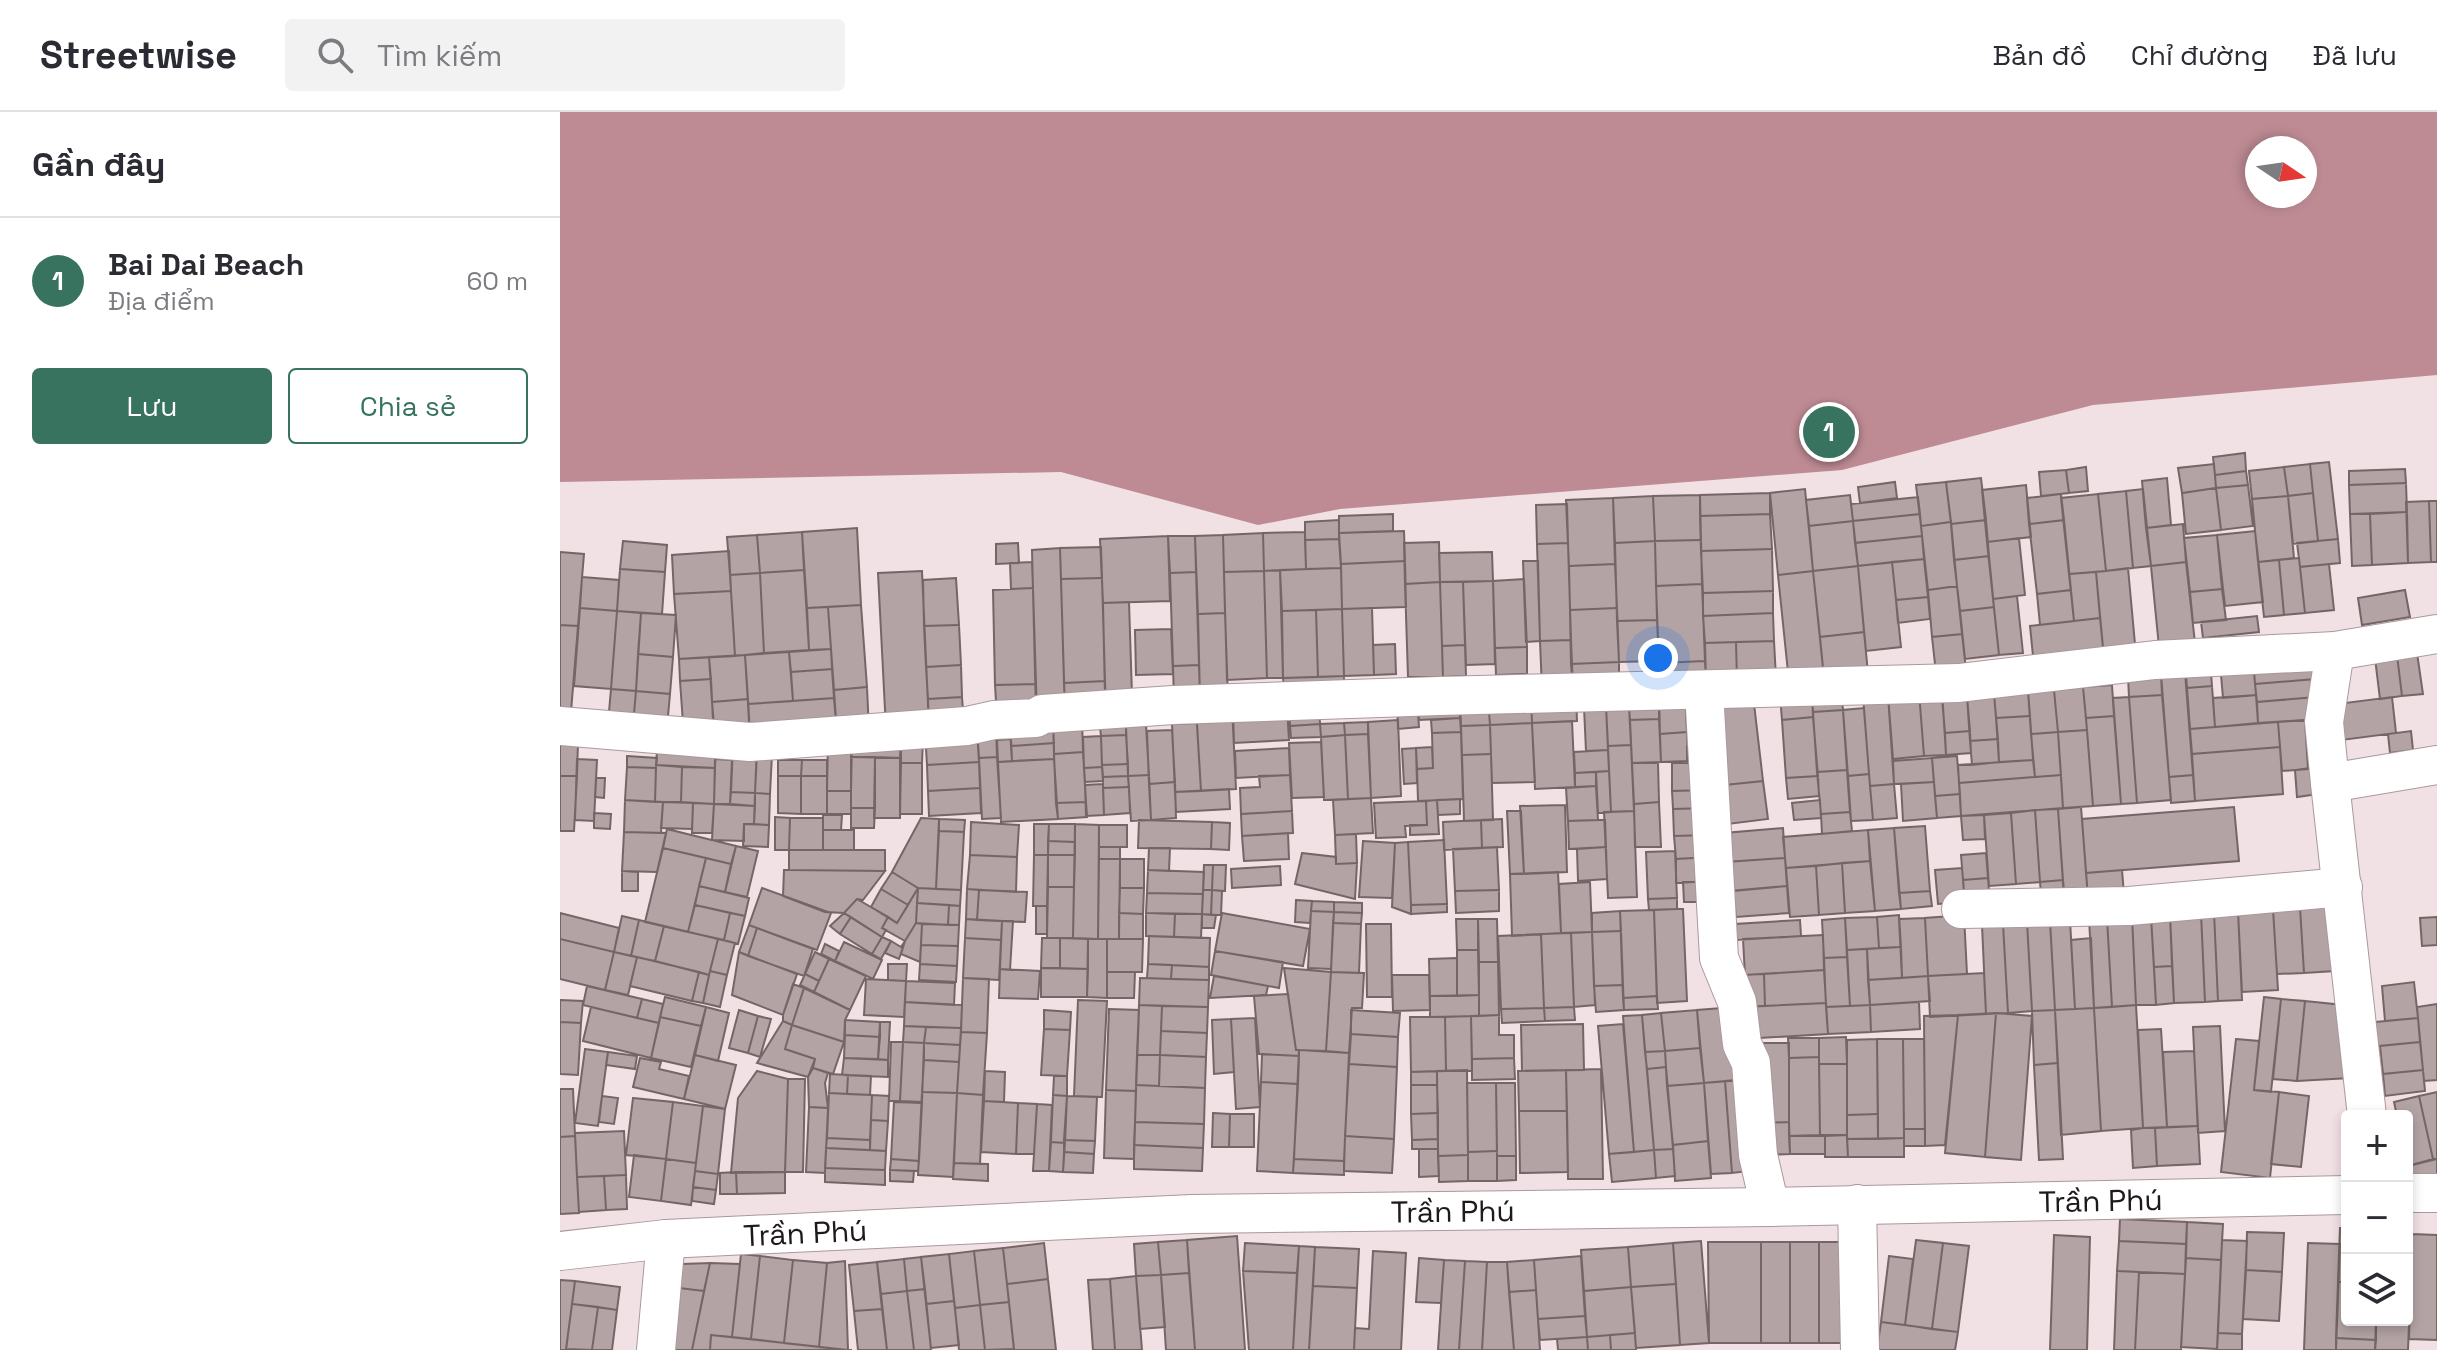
<!DOCTYPE html>
<html lang="vi">
<meta charset="utf-8">
<style>
:root{--surface:#fff;--page:#f2f2f3;--text:#2b2b33;--muted:#7c7c81;--line:#e1e1e2;--accent:#37735e}
body{margin:0;font-family:"Space Grotesk",sans-serif;background:var(--page);color:var(--text)}
.controls{position:absolute;right:24px;bottom:24px;display:grid;overflow:hidden;border-radius:8px;box-shadow:0 4px 12px #0003}
.controls button{width:72px;height:72px;display:grid;place-items:center;padding:0;border:0;border-bottom:2px solid var(--line);background:var(--surface);color:var(--text);font:40px sans-serif}
.compass{position:absolute;left:1685px;top:24px;width:72px;height:72px;border-radius:50%;background:var(--surface);box-shadow:0 4px 12px #0003;rotate:103deg}
.you{position:absolute;left:1098px;top:546px;width:28px;height:28px;margin:-20px;border:6px solid #fff;border-radius:50%;background:#1a73e8;box-shadow:0 0 0 12px #1a73e833}
.badge{display:grid;place-items:center;width:52px;height:52px;border-radius:50%;background:var(--accent);color:#fff;font-size:26px;font-weight:700}
.pin{position:absolute;translate:-50% -50%;border:4px solid #fff;box-shadow:0 2px 8px #0006}
.list{margin:0;padding:0;list-style:none}
h2{display:flex;justify-content:space-between;align-items:center;height:104px;margin:0;padding:0 32px;font-size:34px}
h2 small{font-size:26px;font-weight:400;color:var(--muted)}
.list li{display:grid;grid-template-columns:52px 1fr auto;gap:24px;align-items:center;box-sizing:border-box;height:128px;padding:0 32px;border-top:2px solid var(--line)}
.list b{display:block;font-size:30px;white-space:nowrap}
.list p{margin:0;font-size:26px;white-space:nowrap;color:var(--muted)}
.list em{font-size:26px;font-style:normal;color:var(--muted)}
.actions{display:flex;gap:16px;padding:24px 32px}
.actions a{flex:1;padding:18px 0;border:2px solid var(--accent);border-radius:8px;text-align:center;font-size:28px;color:var(--accent)}
.actions .main{background:var(--accent);color:#fff}
.icon{flex:none;width:44px;height:44px;fill:none;stroke:currentColor;stroke-width:2;stroke-linecap:round;stroke-linejoin:round}
.map{position:relative;flex:none;width:1877px;height:1238px;overflow:hidden}
header{display:flex;align-items:center;gap:48px;box-sizing:border-box;height:112px;padding:0 40px;background:var(--surface);border-bottom:2px solid var(--line)}
header strong{font-size:38px}
nav{display:flex;gap:44px;margin-inline-start:auto;font-size:28px}
.search{width:560px;height:72px;background:var(--page);display:flex;align-items:center;gap:20px;box-sizing:border-box;padding:0 28px;border-radius:8px;color:var(--muted);font-size:30px}
main{display:flex}
aside{flex:1;background:var(--surface)}
.map>svg:first-child{display:block}
</style>
<header>
<strong>Streetwise</strong>
<div class="search"><svg class="icon" aria-label="search" viewBox="0 0 24 24"><circle cx="10" cy="10" r="6"/><path d="M15 15l6 6"/></svg>Tìm kiếm</div>
<nav><a>Bản đồ</a><a>Chỉ đường</a><a>Đã lưu</a></nav>
</header>
<main>
<aside>
<h2>Gần đây<small></small></h2>
<ul class="list">
<li><span class="badge">1</span><div><b>Bai Dai Beach</b><p>Địa điểm</p></div><em>60 m</em></li>
</ul>
<div class="actions"><a class="main">Lưu</a><a>Chia sẻ</a></div>
</aside>
<div class="map">
<svg width="1877" height="1238" viewBox="0 0 1877 1238">
<rect width="100%" height="100%" fill="#f2e1e4"/>
<path fill="#be8b94" fill-rule="evenodd" d="M0,0H1877V263L1533,293L1282,358L780,397L698,413L501,360L0,370ZM1697,36H1745V84H1697Z"/>
<path fill="#b3a3a5" stroke="#746567" stroke-width="2" d="M1685,341L1686,359L1655,363L1653,345Z
M1769,350L1778,427L1758,429L1750,352Z
M1654,352L1656,376L1622,381L1618,356Z
M1750,352L1753,381L1728,384L1724,355Z
M1526,355L1528,379L1509,381L1506,358Z
M1724,355L1728,384L1692,387L1689,359Z
M1845,357L1846,371L1789,373V359Z
M1506,358L1509,381L1481,384L1479,360Z
M1686,359L1688,373L1656,376L1655,363Z
M1421,366L1426,408L1391,412L1386,370Z
M1607,366L1611,413L1586,416L1582,369Z
M1335,370L1337,386L1300,391L1298,375Z
M1386,370L1391,410L1361,414L1356,373Z
M1846,371L1847,400L1790,402L1789,373Z
M1466,373L1471,425L1427,430L1422,378Z
M1688,373L1693,414L1661,418L1656,376Z
M1656,376L1661,418L1626,422L1622,381Z
M1245,377L1253,459L1218,463L1210,381Z
M1583,377L1591,454L1573,456L1566,379Z
M1566,379L1573,456L1546,459L1538,382Z
M1210,381V402L1140,404V383Z
M1753,381L1758,429L1733,432L1728,384Z
M1501,382L1504,408L1469,412L1467,386Z
M1538,382L1546,459L1509,462L1501,386Z
M1140,383L1141,428L1095,429L1093,384Z
M1290,383L1293,409L1249,414L1246,388Z
M1093,384L1095,429L1055,431L1053,386Z
M1728,384L1734,446L1698,450L1692,387Z
M1358,385L1360,402L1293,409L1291,392Z
M1053,386L1055,452L1009,454L1006,388Z
M1869,389H1877V450H1871Z
M1869,389L1871,450L1848,451L1846,390Z
M1007,392L1008,431L977,432L976,393Z
M1847,400L1848,451L1812,453L1810,402Z
M833,402V419L779,421V404Z
M1210,402L1212,437L1141,439L1140,404Z
M1360,402L1362,424L1295,431L1293,409Z
M1790,402H1810L1812,453L1792,454Z
M779,408V427L745,428V410Z
M1426,408L1429,444L1394,448L1391,412Z
M1504,408L1511,478L1477,482L1469,412Z
M1293,409L1298,454L1253,459L1249,414Z
M1391,410L1397,474L1368,478L1361,414Z
M1623,412L1626,450L1591,454L1586,416Z
M297,416L301,493L247,496L242,420Z
M844,419L845,449L781,452L779,421Z
M1695,419L1703,490L1665,494L1657,423Z
M242,420L244,458L200,461L197,423Z
M745,420L746,457L704,459L703,421Z
M703,421L704,459L664,460L663,423Z
M197,423L200,461L170,463L167,425Z
M663,423L665,501L638,502L635,424Z
M1657,423L1662,477L1630,480L1624,426Z
M608,424L610,489L543,491L540,427Z
M608,424H635L636,460L610,461Z
M1362,424L1364,447L1298,454L1295,431Z
M1459,426L1465,483L1433,487L1427,430Z
M779,427L781,456L746,457L745,428Z
M1778,427L1780,451L1740,455L1737,431Z
M1141,428L1142,472L1096,474L1095,429Z
M63,429L107,433L105,460L60,457Z
M1095,429L1097,508L1057,509L1055,431Z
M879,430L880,470L845,472L844,431Z
M458,431L459,451L436,452V432Z
M1008,431L1011,528L980,529L977,432Z
M541,435L542,466L501,467L500,436Z
M500,436L505,599L476,600L472,438Z
M1212,437L1213,479L1143,481L1141,439Z
M169,439L171,479L114,482L112,443Z
M0,440L24,442L18,514L0,513Z
M932,440L933,469L880,470L879,441Z
M1429,444L1434,495L1400,499L1394,448Z
M1739,446L1745,501L1724,503L1719,448Z
M1364,447L1368,485L1336,488L1332,450Z
M1719,448L1724,503L1704,505L1698,450Z
M845,449L846,495L782,497L781,452Z
M963,449H978L980,529L966,530Z
M472,450L473,476L451,477L450,451Z
M1332,450L1341,535L1306,539L1298,454Z
M1626,450L1635,531L1599,535L1591,454Z
M1055,452L1057,496L1010,498L1009,454Z
M1769,452L1774,498L1745,501L1740,455Z
M1298,454L1304,520L1260,525L1253,459Z
M781,456L782,497L722,499L720,458Z
M1568,456L1576,543L1544,546L1536,460Z
M60,457L105,460L102,502L57,499Z
M244,458L249,538L204,541L200,461Z
M720,458L723,566H707L704,459Z
M362,459L369,615L326,617L318,461Z
M704,459L707,566L667,568L664,460Z
M1253,459L1264,566L1229,570L1218,463Z
M636,460L639,553L613,554L610,461Z
M1536,460L1540,506L1514,509L1509,462Z
M200,461L204,541L175,544L170,463Z
M22,465L59,468L57,499L20,496Z
M396,466L399,513L364,514L363,468Z
M542,466L545,569L504,571L501,467Z
M964,467L967,535L935,536L933,469Z
M933,469L935,552L906,553L903,470Z
M880,470L883,565H848L845,472Z
M880,470H903L905,533L882,534Z
M1142,472L1145,549L1099,551L1096,474Z
M1397,474L1402,522L1372,525L1368,478Z
M473,476L476,572L435,573L433,478Z
M1662,477L1666,508L1633,511L1630,480Z
M1511,478L1514,509L1480,513L1477,482Z
M1845,478L1850,505L1802,513L1798,486Z
M171,479L175,544L119,547L114,482Z
M1213,479V501L1143,504V481Z
M1457,484L1463,541L1439,543L1433,487Z
M1368,485L1370,507L1338,511L1336,488Z
M569,490L572,583L545,584L543,491Z
M301,493L307,575L274,578L268,495Z
M268,495L271,537L249,538L247,496Z
M1434,495L1439,543L1405,547L1400,499Z
M20,496L57,499L51,577L14,574Z
M812,496L814,563L784,564L782,497Z
M1057,496L1059,550L1011,552L1010,498Z
M782,497L784,564L758,565L756,498Z
M756,498L758,565L723,566L722,499Z
M57,499L81,501L76,579L51,577Z
M81,501L116,503L113,545L78,542Z
M665,501L668,586L640,587L638,502Z
M1213,501L1214,529L1145,531L1143,504Z
M1697,504L1699,520L1643,526L1641,510Z
M1540,506L1544,546L1474,554L1470,514Z
M1097,508L1099,549L1059,550L1057,509Z
M0,513L18,514L10,612H0Z
M399,513L401,553L366,555L364,514Z
M611,517L613,562L576,563L575,518Z
M1304,520L1308,561L1264,566L1260,525Z
M1402,522L1406,558L1376,561L1372,525Z
M1011,528L1013,577L982,578L980,529Z
M1214,529L1216,566L1177,568L1176,530Z
M1176,530L1177,568L1146,569L1145,531Z
M835,532L836,562L814,563L813,533Z
M905,533L906,564L883,565L882,534Z
M967,535V562L936,563L935,536Z
M271,537L272,557L231,560L229,540Z
M229,540L233,589L188,592L185,543Z
M1857,541L1863,582L1842,584L1837,543Z
M78,542L113,545L110,582L76,579Z
M185,543L188,587L152,590L149,545Z
M1837,543L1842,584L1820,587L1815,546Z
M1753,544L1755,567L1695,572L1693,548Z
M149,545L151,567L120,569L119,547Z
M1650,548L1652,574L1627,576L1625,550Z
M1693,548L1696,583L1663,586L1660,551Z
M1145,549L1146,571L1099,573V551Z
M1059,550V575L1013,577L1011,552Z
M401,553L402,585L368,587L366,555Z
M639,553L640,587L614,588L613,554Z
M272,557L274,586L233,589L231,560Z
M1625,560L1633,663L1609,665L1601,562Z
M1601,562L1602,583L1569,585L1568,565Z
M784,564V586L725,588L723,566Z
M151,567L153,609L123,611L120,569Z
M1755,567L1756,585L1697,590L1695,572Z
M545,569L546,598L505,599L504,571Z
M476,572L477,604L437,606L435,573Z
M1552,573L1554,604L1526,606L1523,575Z
M1652,574L1655,615L1630,617L1627,576Z
M307,575L309,619L277,622L274,578Z
M1523,575L1527,618L1498,620L1494,578Z
M51,577L76,579L73,613L48,611Z
M1382,578L1386,643L1364,644L1359,580Z
M1494,578L1498,620L1471,622L1468,579Z
M76,579L110,582L107,615L73,613Z
M1468,579L1470,604L1436,606L1434,582Z
M1281,580L1283,598L1253,600L1252,581Z
M1359,580L1364,644L1333,647L1328,583Z
M1252,581L1253,605L1222,608L1220,584Z
M1125,582L1127,620L1100,622L1099,583Z
M1434,582L1438,627L1410,629L1407,584Z
M1016,583L1017,609L972,611L971,585Z
M1193,583L1203,669L1155,674L1145,589Z
M1328,583L1334,672L1310,674L1303,585Z
M1602,583L1611,688L1577,691L1569,585Z
M1696,583L1698,611L1655,615L1653,586Z
M1407,584L1410,619L1385,621L1382,586Z
M402,585L404,613L369,615L368,587Z
M899,585L900,606L859,608L858,587Z
M971,585L972,611L930,613L928,587Z
M1569,585L1577,691L1561,692L1553,586Z
M1756,585L1758,607L1698,611L1697,590Z
M1832,585L1836,621L1774,629L1769,593Z
M274,586L277,622L190,627L188,592Z
M188,587L190,622L155,624L152,590Z
M857,587L859,615L838,617L837,588Z
M928,587L930,613L901,614L900,588Z
M1099,592V607L1070,608L1069,594Z
M759,593L760,612L730,614L729,595Z
M1046,594L1048,638L1026,639L1024,595Z
M1046,594H1069L1071,633L1048,634Z
M672,595L676,677L641,679L636,597Z
M727,596L729,628L674,631L673,598Z
M1304,596L1309,662L1288,664L1283,598Z
M1283,598L1287,658L1257,660L1253,600Z
M1470,604L1473,648L1439,650L1436,606Z
M1554,604L1561,692L1533,694L1526,606Z
M1253,605L1258,664L1226,666L1222,608Z
M900,606L901,620L872,621L871,608Z
M1099,607L1101,650L1072,651L1070,608Z
M522,608L523,640L494,642L493,609Z
M838,608L841,684L811,686L808,610Z
M1745,608L1748,657L1722,659L1718,610Z
M1012,609L1015,675L975,677L972,611Z
M808,610V622L785,623L784,611Z
M1718,610L1720,635L1632,642L1630,617Z
M637,611L641,679L615,680L612,612Z
M784,611L785,623L761,625L760,612Z
M972,611L975,670L932,671L930,613Z
M760,612L761,625L731,626L730,614Z
M493,613L494,631L451,634L450,615Z
M586,613L589,663L568,664L566,614Z
M930,613L931,642L902,643L901,614Z
M436,614L437,645L419,646L417,615Z
M566,614V623L541,624L540,615Z
M417,618L419,650L367,653L365,620Z
M612,618L615,670L589,672L587,619Z
M1527,618L1533,694L1503,696L1498,620Z
M1410,619L1411,641L1386,643L1385,621Z
M1851,619L1853,638L1830,641L1828,622Z
M901,620L903,687L858,689L857,657L873,656L872,621Z
M1127,620L1128,649L1101,650L1100,622Z
M1498,620L1501,663L1475,665L1471,622Z
M808,622L811,686L788,687L785,623Z
M566,623L568,652L542,653L541,624Z
M785,623L788,687L764,688L761,625Z
M541,624L542,655L524,656L523,625Z
M98,625L156,627L155,656L96,653Z
M292,625H341L340,646L291,645Z
M341,625H363L362,651H341Z
M451,627L452,649L438,650L437,628Z
M1438,627L1439,650L1412,653L1410,629Z
M268,628L292,629L291,679H267Z
M0,629L18,630L17,664H0Z
M761,630L764,685L732,686L729,631Z
M494,631V647L452,649L451,634Z
M173,633L197,634L195,681L171,680Z
M1071,633L1074,699L1051,700L1048,634Z
M872,635L873,656L857,657L856,636Z
M1127,635H1145L1147,678L1112,679V651H1127Z
M1720,635L1723,682L1635,689L1632,642Z
M729,636L730,663L676,666L675,639Z
M856,636L857,671L844,672L842,637Z
M1048,638L1049,659L1015,661L1014,640Z
M523,640L526,690L496,691L494,642Z
M197,641L212,642L210,682L195,681Z
M931,642L933,708L904,709L902,643Z
M67,644L97,646L96,656L67,655Z
M1397,644L1400,682L1375,684L1372,646Z
M291,645H315V696H291Z
M315,645L340,646V706H314Z
M437,645L441,706L422,707L419,646Z
M1372,646L1374,670L1334,672L1333,649Z
M17,647L37,648L34,709L15,708Z
M155,647L172,648L170,692H154Z
M494,647L498,707L441,710L438,650Z
M218,648H242L241,664H218Z
M242,648H267V664H241Z
M1473,648L1475,665L1399,671L1398,653Z
M419,650L420,676L368,679L367,653Z
M341,651H362V702H340Z
M1072,651H1098L1099,690L1074,692Z
M568,652V664L543,665L542,653Z
M96,653L122,655L121,690H95Z
M67,655L96,656L95,690L65,688Z
M122,655L155,656L154,692L121,690Z
M542,655L543,669L525,670L524,656Z
M1758,655L1759,682L1737,685L1735,658Z
M1287,658L1290,700L1261,702L1257,660Z
M1049,659L1051,700L1038,701L1036,660Z
M1036,660V674L1015,675V661Z
M1309,662L1313,708L1291,709L1288,664Z
M589,663L591,708L571,709L568,664Z
M730,663L732,699L681,702L680,676L700,675L699,664Z
M1501,663L1503,696L1401,704L1399,671Z
M1633,663L1635,689L1611,691L1609,665Z
M0,664H17L14,719H0Z
M218,664H241V702L218,701Z
M241,664H267V702H241Z
M568,664L569,675L543,676V665Z
M1258,664L1259,684L1228,687L1226,666Z
M36,666H45L44,686L35,685Z
M1203,669L1208,707L1160,713L1155,674Z
M615,670L616,706L591,708L589,672Z
M1374,670L1377,706L1343,709L1341,672Z
M543,672L544,703L526,704L525,673Z
M1334,672L1337,706L1313,708L1310,674Z
M1036,674L1038,708L1008,709L1006,676Z
M569,675L570,701L544,703L543,676Z
M420,676L421,701L369,704L368,679Z
M669,677L670,697L616,700L615,680Z
M1147,678L1148,696L1113,697L1112,679Z
M267,679H291V702H267Z
M171,680L195,681V694L170,692Z
M195,681L210,682L209,713L194,712Z
M1400,682L1401,704L1377,706L1375,684Z
M811,686L813,721L775,723L773,688Z
M900,687V702L878,703L877,688Z
M65,688L103,690L101,721L64,720Z
M877,688L879,722L850,723V713H867L866,689Z
M1260,688L1261,706L1234,708L1232,691Z
M866,689L867,713L845,714L846,725L816,726L814,691Z
M103,690L133,691L132,717L101,716Z
M526,690L527,705L498,707L496,691Z
M1099,690L1101,735H1075L1074,692Z
M133,691L154,692L152,721H132Z
M154,692L195,694L194,712H184V729L152,728Z
M1005,693L1007,760L964,762L960,694Z
M1521,695L1528,785L1504,786L1498,697Z
M1674,695L1679,749L1526,761L1522,707Z
M291,696H315L314,716H291Z
M1148,696L1149,723L1114,724L1113,697Z
M1498,697L1503,768L1480,770L1475,698Z
M1475,698L1480,770L1456,772L1451,701Z
M732,699L733,721L682,724L681,702Z
M947,699H961L964,762H950Z
M1074,699L1077,785L1048,786L1044,700Z
M1290,700L1292,719L1262,722L1261,702Z
M34,701L51,702L50,717L34,716Z
M1451,701L1456,772L1429,774L1424,703Z
M263,703H282L281,718H263Z
M1424,703L1425,727L1403,728L1401,704Z
M215,705L230,706L229,738H215Z
M230,706H263V738H229Z
M361,706L379,707L376,777L358,776L332,760Z
M379,707L405,708L404,720L379,719Z
M942,707L943,735L922,736L921,708Z
M579,708L652,710L651,737L578,736Z
M921,708L922,736L884,738L883,710Z
M1038,708H1045L1046,735L1009,737L1008,709Z
M411,710L459,713L457,745L410,743Z
M652,710L670,711L669,738L651,737Z
M184,712L209,713L208,735L183,734Z
M474,712H489L488,743H474Z
M489,712H515V730L488,729Z
M515,712L539,713L538,827L513,826Z
M539,713H567V735H539Z
M1365,714L1370,779L1339,781L1334,716Z
M1223,716L1225,746L1166,750L1164,721Z
M1334,716L1341,797L1315,799L1308,718Z
M107,717L176,734L171,752L103,736Z
M263,718H294V738H263Z
M1308,718L1310,749L1226,756L1223,725Z
M379,719L404,720L401,778L376,777Z
M64,720L106,721L97,760L62,759Z
M728,721L729,747L684,749L682,724Z
M796,722L797,751L776,752L775,723Z
M1149,723L1150,745L1116,747L1114,724Z
M884,728L887,792L851,793L848,730Z
M488,729L515,730V743H488Z
M803,729L835,731L832,786L799,785Z
M848,730L851,793V802L832,795L835,731Z
M176,734L198,739L187,785L165,780Z
M539,735H560V747H539Z
M937,735L939,778L895,779L893,737Z
M1046,735L1047,767L1018,769L1017,737Z
M103,736L146,746L128,820L85,810Z
M589,736H610L609,759L588,758Z
M229,738H325V759L229,758Z
M1115,739L1117,786L1088,787L1086,740Z
M742,741L776,745V752L797,751L795,787L735,772Z
M1426,741L1428,766L1403,768L1401,743Z
M410,743L457,745L456,780L407,777Z
M474,743H488L487,794H473Z
M488,743H515L514,775H488Z
M1150,745V769L1116,771V747Z
M146,746L171,752L165,780L139,774Z
M1225,746L1227,774L1169,779L1166,750Z
M539,747H560L559,827H538Z
M560,747H584V776H560Z
M1310,749L1315,799L1285,801L1282,751Z
M1282,751L1285,801L1259,803L1256,754Z
M644,753H653L652,778H643Z
M653,753H666L665,779L652,778Z
M720,754L721,773L672,776L671,757Z
M1256,754L1259,803L1230,805L1226,756Z
M1402,756L1405,790L1378,792L1375,758Z
M224,758H229L325,759L303,788L297,787L284,801L265,800L223,784Z
M588,758L644,760L643,782L587,781Z
M1562,758L1564,782L1528,785L1526,761Z
M62,759L78,760V779H62Z
M332,760L358,776L348,793L321,777Z
M998,760L1001,821L952,824L950,762Z
M1428,766L1430,793L1405,795L1403,768Z
M1503,768L1505,790L1482,792L1480,770Z
M1030,770L1032,820L1001,821L999,772Z
M1123,770H1142L1143,790H1124Z
M139,774L189,786L185,804L135,793Z
M1227,774L1229,801L1176,805L1173,779Z
M488,775H514L513,826H487Z
M202,776L271,801L257,838L189,813Z
M358,776L356,811L345,829L322,816L328,805L337,811Z
M358,776L401,778L400,794L357,791Z
M560,776H584L583,802L559,801Z
M321,777L348,793L337,811L311,795Z
M407,777L419,778L417,808L406,807Z
M419,778L467,780L465,810L417,808Z
M643,778H652L651,803L642,802Z
M652,778L662,779L661,803H651Z
M939,778V799L896,801L895,779Z
M1370,779L1372,794L1341,797L1339,781Z
M587,781L643,782L642,802L586,801Z
M1117,786V797L1089,798L1088,787Z
M297,787L328,805L322,816L326,818L322,825L284,801Z
M736,788L752,789L750,811L735,810Z
M752,789L774,790V800L751,799Z
M774,790L802,791V801L774,800Z
M357,791L389,793L388,813L356,811Z
M887,792V800L851,802V793Z
M135,793L170,801L164,828L128,820Z
M389,793L400,794L399,813H388Z
M476,794H487V822H476Z
M1771,794L1775,859L1744,861L1740,795Z
M1740,795L1744,861L1717,862L1713,797Z
M1117,797H1123L1127,889L1097,891L1094,798Z
M1713,797L1718,878L1682,880L1678,799Z
M1094,798L1097,884L1063,886L1060,799Z
M751,799L774,800L771,857L748,856Z
M1060,799L1061,819L1032,820V801Z
M1678,799L1682,888L1658,889L1654,800Z
M774,800L802,801L801,812L773,811Z
M1654,800L1658,889L1645,890L1641,801Z
M0,801L59,816L54,840L0,827Z
M170,801L185,804L178,832L164,828Z
M284,801L291,805L280,822L270,814Z
M559,801L583,802V827H559Z
M586,801L615,802L614,825L586,824Z
M662,801L750,817L743,854L655,839Z
M1641,801L1645,890L1614,891L1610,802Z
M615,802H642L641,826L614,825Z
M642,802L656,803L654,816H642Z
M1610,802L1612,854L1594,855L1591,804Z
M1339,803L1341,835L1319,836L1317,805Z
M1404,803L1407,862L1368,864L1365,806Z
M62,804L79,808L71,844L54,840Z
M1572,804L1576,893L1552,895L1547,806Z
M1572,804H1591L1596,893H1576Z
M291,805L322,825L312,842L280,822Z
M1317,805L1319,836L1287,838L1285,806Z
M1877,805V833L1862,834L1860,806Z
M1285,806L1287,845L1264,846L1262,808Z
M1365,806L1368,864L1342,866L1339,807Z
M1547,806L1552,895L1534,896L1529,807Z
M406,807L442,809L441,828L405,826Z
M896,807H918V838H897Z
M918,807H937L938,850H919Z
M79,808L104,814L95,849L71,844Z
M1240,808L1241,824L1176,828L1175,812Z
M1510,808L1515,897L1495,898L1490,809Z
M442,809H453L450,858L440,857Z
M1490,809L1495,898L1472,899L1467,810Z
M1467,810L1472,899L1448,901L1443,812Z
M356,811L362,812L360,850L341,842L345,829Z
M773,811L801,812L799,861L771,860Z
M362,812L399,813L398,834L361,833Z
M806,812H831L832,885H807Z
M1443,812L1448,901L1426,902L1422,813Z
M189,813L197,816L188,844L179,840Z
M104,814L158,827L149,863L95,849Z
M197,816L253,837L244,864L188,844Z
M1061,819L1063,873L1034,874L1032,820Z
M1032,820L1035,893L1014,895L1011,821Z
M1011,821L1014,895L984,896L981,822Z
M981,822L984,896L941,897L938,824Z
M1263,823L1264,858L1185,863L1183,827Z
M589,824L650,826L649,855L588,852Z
M322,825L331,829L321,847L312,842Z
M405,826L441,828L439,868L403,866Z
M482,826H500V856H481Z
M500,826L528,827V857L500,856Z
M1531,826L1534,896L1515,897L1511,828Z
M0,827L54,840L45,878L0,867Z
M158,827L175,831L167,863L150,859Z
M528,827H547V886L527,885Z
M547,827H583L582,860H547Z
M331,829L341,835L345,829L339,847L325,841Z
M284,830L322,848L313,867L275,849Z
M265,832L279,839L275,849L261,842Z
M361,833L398,834L397,854L360,852Z
M1341,835L1342,866L1308,868L1307,837Z
M1307,837L1310,893L1290,894L1287,838Z
M897,838H918L919,883L897,884Z
M655,839L723,850L719,876L651,863Z
M54,840L77,845L68,883L45,878Z
M179,840L237,862L223,903L172,883Z
M255,840L269,847L259,869L245,862Z
M77,845L139,860L132,889L70,874Z
M1287,845L1290,894L1266,895L1264,846Z
M897,846V884H870L869,847Z
M269,847L306,864L290,898L254,880Z
M919,850H938L939,903L919,904Z
M328,852H347L346,869L328,868Z
M360,852L397,854L396,870L359,868Z
M588,852L612,853L611,867L587,866Z
M612,853L649,855V868L611,867Z
M1612,854L1614,891L1596,893L1594,855Z
M481,856L528,857L527,885H481Z
M724,856L771,860L766,939L736,938Z
M440,857L480,859L478,887L439,886Z
M1264,858L1266,891L1205,894L1204,862Z
M150,859L167,863L160,895L143,891Z
M139,860L149,863L143,891L132,889Z
M547,860H575L574,886H547Z
M771,860L804,861L802,896H792L789,941L766,939Z
M1424,861L1426,902L1370,905L1368,864Z
M245,862L259,869L254,880L240,873Z
M1204,862L1205,894L1180,895L1179,863Z
M832,863H869L870,898L833,899Z
M654,864L708,874L706,883L650,886Z
M1368,864L1370,889L1310,893L1308,868Z
M403,866L429,867L427,921L401,920Z
M580,866L649,868L648,895L579,893Z
M306,867L346,869L344,905L304,903Z
M346,869L395,871L394,893L345,890Z
M1854,870L1858,906L1825,909L1822,874Z
M233,872L244,876L232,913L223,909V903Z
M1063,873L1064,898L1036,900L1034,874Z
M27,874L82,887L77,906L23,893Z
M244,876L290,898L285,908L284,930L232,913Z
M728,882L736,938H739V944L699,942L694,884Z
M919,883V904L870,905V884Z
M1097,884L1098,897L1064,898L1063,886Z
M105,885L146,895L141,914L100,905Z
M1704,885L1721,887L1711,980L1694,978Z
M82,887L103,892L99,911L77,906Z
M1721,887L1745,889L1737,969L1713,967Z
M0,888L23,889L21,911L0,910Z
M518,888L547,889L542,985L514,984Z
M1745,889L1783,893L1790,966L1737,969Z
M345,890L402,893L401,916L344,914Z
M1359,890L1360,917L1311,920L1310,893Z
M1266,891L1268,922L1182,927L1180,895Z
M1877,892V968L1864,969L1857,895Z
M579,893L602,894L600,943H577Z
M1310,893L1311,920L1268,922L1266,895Z
M1576,893L1583,1016L1541,1019L1534,896Z
M602,894L648,895L647,921L601,919Z
M31,895L99,911L91,946L23,929Z
M146,895L169,901L158,949L135,943Z
M1014,895L1015,908L985,909L984,896Z
M1175,895L1182,968L1144,971L1137,898Z
M984,896L985,909L942,911L941,897Z
M1534,896L1541,1019L1501,1023L1495,898Z
M549,897L579,898L576,979L546,978Z
M179,898L198,904L188,941L169,936Z
M484,898L511,900L510,918L484,917Z
M791,898L840,901L838,925L791,922Z
M1137,898L1140,936L1105,939L1101,901Z
M1495,898L1498,951L1474,953L1472,899Z
M1101,901L1105,939L1085,940L1082,903Z
M1436,901L1425,1045L1385,1041L1398,903Z
M1436,901L1472,904L1461,1048L1425,1045Z
M939,903V923H954V946L912,947L911,904Z
M1082,903L1094,1038L1074,1040L1063,904Z
M1398,903L1385,1033L1365,1034L1364,904Z
M198,904L211,907L200,945L188,941Z
M911,904L912,959H886L885,905Z
M100,905L141,914L131,955L91,946Z
M850,905H885L886,959L851,960Z
M695,906L700,995L676,997L671,907Z
M1858,906L1860,930L1808,935L1805,911Z
M671,907L674,960L654,962L652,908Z
M285,908L320,910V925L285,923Z
M223,909L232,913L225,937L255,947L248,965L197,951Z
M0,910L21,911L18,963L0,962Z
M320,910H330L328,948L318,947Z
M1023,912L1024,958L962,959L961,913Z
M1063,912L1074,1040L1049,1042L1038,914Z
M232,913L284,930L273,962L253,956L255,947L225,937Z
M344,914L366,915L364,931L343,930Z
M1660,914L1665,1019L1638,1021L1633,915Z
M366,915L401,916L400,933L364,931Z
M484,917L510,918L507,964L481,963Z
M1601,917L1607,1015L1583,1016L1578,918Z
M601,919L647,921L646,945L600,943Z
M401,920L427,921L423,983L397,981Z
M791,922L838,925L837,955L789,952Z
M285,923L320,925L318,947L284,946Z
M1286,925L1287,952H1259V926Z
M1228,926H1259V945L1229,946Z
M1317,927L1318,1002L1287,1003V928Z
M1317,927H1343L1344,1026L1318,1027Z
M1343,927H1364L1365,1017H1344Z
M1676,927L1699,929L1694,978L1719,980L1710,1066L1661,1060Z
M331,930H343L340,989H329Z
M343,930L364,931L362,990L340,989Z
M1860,930L1863,958L1823,962L1820,934Z
M364,931L400,933L399,950L364,948Z
M1200,931H1229V1010L1201,1011Z
M1140,936L1144,971L1107,974L1105,939Z
M25,937L48,940L38,1014L15,1011Z
M739,938L789,941L784,1049L734,1047Z
M1105,939L1106,955L1087,957L1085,940Z
M1634,939L1638,1014L1607,1015L1603,940Z
M48,940L77,944L75,957L46,953Z
M702,942L739,944L738,972L701,970Z
M135,943L176,953L165,997L124,987Z
M577,943H600L599,974L576,973Z
M600,943L646,945L645,976L599,974Z
M1259,945L1260,1023L1229,1024V946Z
M80,946L101,950L99,957L129,964L124,987L73,975Z
M284,946L328,948V965L282,963Z
M954,946L955,967L912,968V947Z
M364,948L399,950L397,981L362,980Z
M1498,951L1503,1047L1479,1048L1474,953Z
M789,952L837,955L834,1027L785,1024Z
M1259,952H1287V1023H1260Z
M1106,955L1113,1037L1094,1038L1087,957Z
M253,956L268,961L265,971L268,996L249,995L248,965Z
M1041,957L1043,1067H1008L1006,958Z
M907,958L908,1043L878,1044L877,959Z
M1006,958L1007,999H959L958,959Z
M1863,958L1865,979L1825,984L1823,962Z
M197,959L228,967L225,1060L171,1061L178,986Z
M425,959L445,960L444,990L424,989Z
M877,959V973H851V960Z
M270,962L288,963L287,982L269,981Z
M288,963L311,964L310,983L287,982Z
M494,964H507V984L493,983Z
M228,967H245L243,1060H225Z
M1189,967L1197,1058L1172,1061L1165,969Z
M1165,969L1172,1061L1151,1062L1144,971Z
M701,970L738,972L733,1061L697,1059Z
M907,971H936L937,1039L908,1040Z
M936,971H955L956,1044H937Z
M1144,971L1148,1029L1113,1033L1107,974Z
M576,973L645,976L644,1012L575,1010Z
M851,973H877L878,1001L851,1002Z
M0,977H13L15,1024L0,1025Z
M546,978L576,979L574,1047L544,1046Z
M362,980L397,981L393,1065L358,1063Z
M1719,980L1749,984L1741,1055L1711,1052Z
M1877,980V1047H1873L1859,984Z
M269,981L312,983L310,1028L267,1026Z
M397,981L423,983L420,1052L394,1051Z
M312,983L329,984L328,1009L311,1008Z
M493,983L507,984L505,1031L491,1030Z
M42,984L58,986L54,1012L39,1010Z
M507,984L537,985L535,1029L504,1028Z
M1859,984L1873,1047L1848,1054L1847,1004H1837L1834,990Z
M73,986L113,990L106,1047L66,1043Z
M424,989L458,991L456,1042L421,1040Z
M113,990L143,994L136,1051L106,1047Z
M334,990L362,991L359,1049L331,1047Z
M458,991L477,992L474,1042H456Z
M477,992L492,993L489,1059H473Z
M143,994L165,997L158,1062L135,1059Z
M249,995L268,996L265,1061L246,1060Z
M959,999H1007L1008,1060L960,1061Z
M653,1001L670,1002L669,1035H652Z
M878,1001V1027L852,1028L851,1002Z
M670,1002H694V1035H669Z
M1318,1002V1027H1287V1003Z
M311,1008L328,1009L326,1039L310,1038Z
M575,1010L644,1012L643,1036L574,1033Z
M1229,1010L1230,1042L1201,1043V1011Z
M1638,1014L1640,1052L1597,1054L1595,1016Z
M1583,1016H1595L1597,1054L1573,1056L1571,1018Z
M1344,1017H1365V1034H1344Z
M64,1019L66,1063L17,1065L15,1021Z
M1287,1023L1288,1045H1265V1024Z
M15,1024L19,1101L0,1102V1025Z
M785,1024L834,1027L832,1061L784,1059Z
M1229,1024H1265V1042H1230Z
M267,1026L310,1028V1038L266,1036Z
M1344,1026V1045H1288L1287,1027Z
M878,1027V1037H852V1028Z
M504,1028L535,1029L534,1042L504,1040Z
M1148,1029L1151,1066L1115,1069L1113,1033Z
M491,1030L505,1031L503,1060L489,1059Z
M574,1033L643,1036L642,1059L574,1057Z
M266,1036L326,1039L325,1058L265,1056Z
M859,1037H878L879,1064L859,1065Z
M1113,1037L1115,1064L1096,1066L1094,1038Z
M1094,1038L1096,1066L1052,1070L1049,1042Z
M937,1039V1069H908V1040Z
M504,1040L534,1042L533,1061L503,1060Z
M74,1043L106,1047L101,1089L69,1085Z
M908,1043V1069L879,1070L878,1044Z
M937,1044H956V1068L937,1069Z
M106,1047L136,1051L131,1093L101,1089Z
M331,1047L359,1049L358,1059L330,1058Z
M734,1047L784,1049V1063L733,1061Z
M1877,1047V1066L1853,1072L1848,1054Z
M394,1051L428,1052V1069L393,1067Z
M265,1056L325,1058V1073L265,1070Z
M330,1058L354,1059L353,1070L330,1069Z
M135,1059L158,1062L156,1078L133,1075Z
M176,1060L177,1082H160V1061Z
M176,1060H225V1081L177,1082Z
M66,1063L67,1097L46,1098L44,1064Z
M44,1064L46,1098L19,1100L17,1065Z
M133,1075L156,1078L154,1092L132,1089Z
M1560,1107L1627,1110L1626,1132L1559,1129Z
M1627,1110L1663,1112L1661,1148L1626,1146Z
M1780,1116H1787V1170H1778Z
M1847,1118H1852V1122L1850,1186L1847,1185Z
M1687,1120L1724,1121L1722,1160L1686,1158Z
M1852,1122L1877,1123V1228L1849,1227Z
M1494,1123L1530,1125L1527,1238H1490Z
M677,1124L685,1238H635L627,1128Z
M627,1128L629,1161L601,1163L598,1130Z
M1356,1128L1383,1131L1372,1217L1345,1213Z
M1662,1128L1687,1129L1682,1222L1658,1221Z
M1141,1129L1149,1231L1120,1233L1113,1131Z
M1559,1129L1626,1132L1625,1162L1557,1159Z
M598,1130L601,1163L576,1164L574,1132Z
M1148,1130H1201V1231H1149Z
M1201,1130H1230V1231H1201Z
M1230,1130H1259V1231H1230Z
M1259,1130H1283V1231H1259Z
M484,1131L488,1167L447,1172L443,1136Z
M685,1131L739,1134L737,1161L683,1159Z
M1113,1131L1116,1172L1071,1175L1068,1135Z
M1383,1131L1409,1134L1398,1220L1372,1217Z
M1748,1131L1780,1132L1776,1238H1744Z
M739,1134L755,1135L749,1238H733Z
M755,1135L799,1137L797,1176L753,1174Z
M1068,1135L1071,1175L1024,1179L1021,1138Z
M443,1136L449,1190L420,1193L414,1139Z
M414,1139L420,1193L395,1196L389,1142Z
M813,1139L846,1141L841,1238H794L795,1216L809,1217Z
M181,1142L200,1144L191,1227L172,1225Z
M389,1142L394,1189L366,1192L361,1145Z
M200,1144L233,1148L224,1231L191,1227Z
M1021,1144L1025,1204L978,1207L974,1148Z
M1329,1144L1353,1147L1345,1213L1321,1210Z
M361,1145L365,1177L347,1179L344,1147Z
M859,1146L884,1148L881,1191L856,1190Z
M1626,1146L1661,1148L1657,1237L1621,1235Z
M344,1147L347,1179L321,1182L317,1150Z
M233,1148L267,1151L259,1235L224,1231Z
M884,1148L905,1149L899,1238H878Z
M974,1148L976,1178L949,1180L947,1150Z
M285,1149L288,1238L259,1235L267,1151Z
M905,1149L927,1150L922,1238H899Z
M317,1150L322,1197L294,1199L289,1153Z
M927,1150H947L954,1238H922Z
M150,1151L144,1179L119,1176L122,1152Z
M150,1151L180,1152L172,1225L151,1223L150,1238H132Z
M1686,1158L1722,1160L1719,1209L1683,1207Z
M683,1159L737,1161L733,1238H689Z
M1557,1159L1579,1160L1575,1238H1554Z
M1579,1160L1625,1162L1621,1238H1575Z
M629,1161L635,1238H606L601,1163Z
M601,1163L605,1215L580,1217L576,1164Z
M576,1164L582,1238H555L550,1167Z
M488,1167L496,1238H454L447,1172Z
M550,1167L555,1238H533L528,1168Z
M0,1168L15,1169L6,1238H0Z
M15,1169L60,1175L57,1198L12,1192Z
M1778,1170H1787V1208H1816V1228L1776,1226Z
M1116,1172L1120,1233L1076,1236L1071,1175Z
M753,1174L797,1176L794,1238H749Z
M1071,1175L1075,1221L1027,1225L1024,1179Z
M119,1176L144,1179L132,1238H105Z
M365,1177L371,1238H354L347,1179Z
M976,1178L980,1238H954L949,1180Z
M347,1179L354,1238H327L321,1182Z
M1847,1185L1850,1186L1848,1238H1815L1816,1208H1847Z
M394,1189L399,1233L371,1236L366,1192Z
M449,1190L454,1237L425,1238L420,1193Z
M12,1192L38,1195L32,1238L6,1237Z
M420,1193L425,1238H399L395,1196Z
M38,1195L57,1198L52,1238H32Z
M322,1197L327,1238H298L294,1199Z
M1025,1204L1027,1225L980,1228L978,1207Z
M1321,1210L1398,1220L1395,1238H1317Z
M1075,1221L1076,1238H1051L1050,1223Z
M1658,1221L1682,1222V1238H1657Z
M151,1223L288,1238H292H150Z
M1050,1223L1051,1238H1028L1027,1225Z
M1027,1225L1028,1238H998L997,1227Z
M1776,1226L1816,1228L1815,1238H1776Z"/>
<g fill="none" stroke-linecap="round" stroke-linejoin="round">
<g stroke="#a9999c" stroke-width="40">
<g id="minor">
<path d="M1775,539L1764,610L1770,671L1877,653"/>
<path d="M1144,578L1159,846L1177,890L1182,932L1191,951L1198,1043L1210,1095"/>
<path d="M0,614L190,630L407,614L434,608L476,606L482,602L613,593L879,584L1399,571L1595,548L1775,539L1877,522"/>
<path d="M1770,671L1807,1004"/>
<path d="M1401,797L1569,794L1783,775"/>
<path d="M1847,1081H1877"/>
<path d="M1297,1092L1300,1238"/>
<path id="s1" d="M0,1139L106,1127L632,1102L1210,1095L1787,1083"/>
<path d="M96,1238L106,1127"/>
</g>
</g>
<use href="#minor" stroke="#fff" stroke-width="38"/>
</g>
<g text-anchor="middle" dominant-baseline="central" stroke-width="8" stroke-linejoin="round" paint-order="stroke">
<g font-size="30" fill="#1f191a" stroke="#f2e1e4">
<text stroke="none"><textPath href="#s1" startOffset="1542">Trần Phú</textPath></text>
<text stroke="none"><textPath href="#s1" startOffset="894">Trần Phú</textPath></text>
<text stroke="none"><textPath href="#s1" startOffset="246">Trần Phú</textPath></text>
</g>
</g>
</svg>
<div class="controls">
<button>+</button>
<button>−</button>
<button><svg class="icon" aria-label="layers" viewBox="0 0 24 24"><path d="M12 4l9 5-9 5-9-5zM3 14l9 5 9-5"/></svg></button>
</div>
<svg class="compass" viewBox="-18 -18 36 36"><path d="M0-13l5 13h-10z" fill="#e53935"/><path d="M0 13l5-13h-10z" fill="#7c7c81"/></svg>
<div class="you"></div>
<div class="pin badge" style="left:1269px;top:320px">1</div>
</div>
</main>
